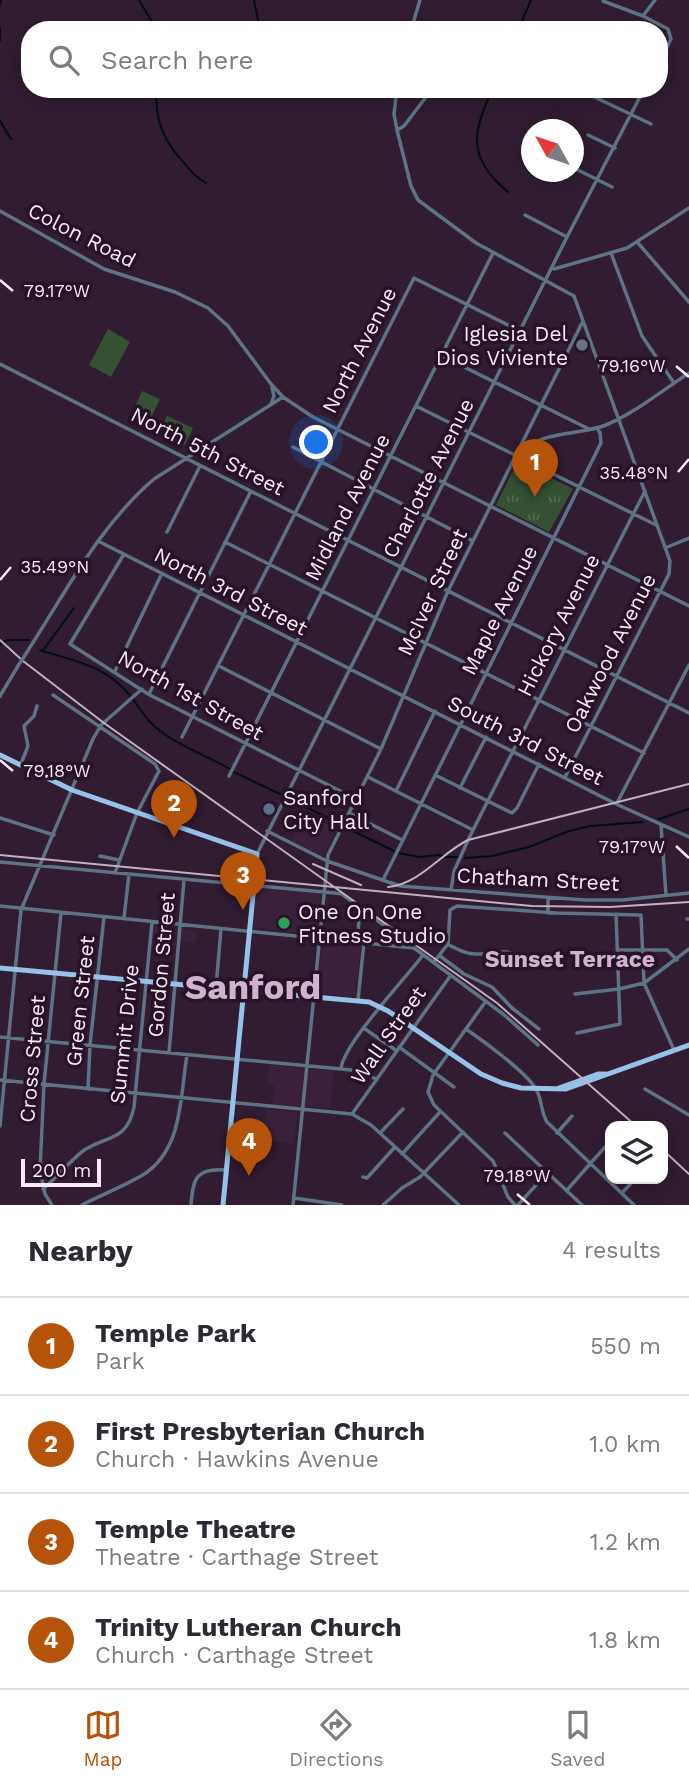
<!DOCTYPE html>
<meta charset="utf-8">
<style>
:root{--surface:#fff;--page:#f2f2f3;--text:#2b2b33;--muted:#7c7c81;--line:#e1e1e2;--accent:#b45309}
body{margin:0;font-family:"Work Sans",sans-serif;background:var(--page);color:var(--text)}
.controls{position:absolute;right:21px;bottom:21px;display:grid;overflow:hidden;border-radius:14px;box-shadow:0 4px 18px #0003}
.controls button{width:63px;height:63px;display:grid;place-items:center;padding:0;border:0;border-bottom:2px solid var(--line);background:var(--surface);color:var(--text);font:35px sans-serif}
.compass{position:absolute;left:521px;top:119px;width:63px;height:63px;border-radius:50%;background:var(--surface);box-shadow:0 4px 18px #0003;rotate:310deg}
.scale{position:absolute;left:21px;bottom:18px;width:80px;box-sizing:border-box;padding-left:7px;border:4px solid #f8e9f7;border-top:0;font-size:19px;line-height:24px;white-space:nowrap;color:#f8e9f7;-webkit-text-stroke:5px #271227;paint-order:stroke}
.you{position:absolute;left:317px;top:443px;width:24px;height:24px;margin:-18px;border:5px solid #fff;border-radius:50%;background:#1a73e8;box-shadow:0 0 0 10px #1a73e833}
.badge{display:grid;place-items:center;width:46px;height:46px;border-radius:50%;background:var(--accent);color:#fff;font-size:23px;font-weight:700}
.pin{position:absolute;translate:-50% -58px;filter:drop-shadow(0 2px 4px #0008)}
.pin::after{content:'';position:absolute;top:37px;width:24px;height:21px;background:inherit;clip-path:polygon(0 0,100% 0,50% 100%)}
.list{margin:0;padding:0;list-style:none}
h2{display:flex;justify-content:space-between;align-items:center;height:91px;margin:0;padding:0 28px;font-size:30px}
h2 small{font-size:23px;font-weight:400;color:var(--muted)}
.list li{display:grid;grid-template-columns:46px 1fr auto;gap:21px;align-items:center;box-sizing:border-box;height:98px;padding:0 28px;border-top:2px solid var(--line)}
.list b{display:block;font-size:26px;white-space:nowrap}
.list p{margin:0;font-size:23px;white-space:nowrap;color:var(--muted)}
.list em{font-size:23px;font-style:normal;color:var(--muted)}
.icon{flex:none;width:38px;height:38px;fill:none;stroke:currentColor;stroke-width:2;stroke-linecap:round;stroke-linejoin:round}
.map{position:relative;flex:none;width:689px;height:1205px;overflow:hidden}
.search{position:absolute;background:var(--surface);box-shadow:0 4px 18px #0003;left:21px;right:21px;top:21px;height:77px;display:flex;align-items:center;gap:18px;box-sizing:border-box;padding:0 24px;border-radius:28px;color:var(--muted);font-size:26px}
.sheet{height:483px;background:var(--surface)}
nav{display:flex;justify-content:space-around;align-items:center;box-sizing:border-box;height:98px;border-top:2px solid var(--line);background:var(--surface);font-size:19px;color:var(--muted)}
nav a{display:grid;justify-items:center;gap:4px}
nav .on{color:var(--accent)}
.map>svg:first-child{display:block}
</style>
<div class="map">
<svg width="689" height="1205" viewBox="0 0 689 1205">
<defs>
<pattern id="park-tufts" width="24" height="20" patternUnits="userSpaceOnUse" patternTransform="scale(1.75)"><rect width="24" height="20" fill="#345134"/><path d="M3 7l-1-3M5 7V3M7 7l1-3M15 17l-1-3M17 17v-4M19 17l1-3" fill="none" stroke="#526a52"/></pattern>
</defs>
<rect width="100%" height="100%" fill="#311c31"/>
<path fill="#3b203b" d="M315,819L337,829L323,856L291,841L301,820L311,825Z
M256,887L319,893L321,896L317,932L312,935L252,927Z
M153,926L197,931L196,943L176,941L175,949L150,946Z
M322,941L361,945L355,997L317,994Z
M269,1065L334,1071L330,1108L272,1105L274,1085L266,1084Z
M266,1109L297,1113L294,1144L263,1140L264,1130L259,1129L260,1124H264Z"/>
<path fill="url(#park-tufts)" d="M518,461L573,489L549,532L496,505Z"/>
<path fill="#345134" d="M108,329L130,342L111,377L89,365Z
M142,391L160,399L148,424L131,416Z
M167,416L193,428L185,445L159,433Z"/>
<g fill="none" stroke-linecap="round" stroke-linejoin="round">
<path stroke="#000f17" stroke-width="2" d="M139,0L157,30
M254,0L259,25
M0,5L1,0
M0,28V41
M518,30L531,0
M157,89C154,120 164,142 185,164C191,172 197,178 206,183
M493,89C471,133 468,159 508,192
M0,121L11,139
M0,645L7,640H29
M44,649L74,608
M40,650C73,661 102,664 127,692C135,701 142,713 150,722C172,744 204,754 230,769
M234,772L280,794
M290,799L338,823
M659,819L689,809
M347,828L394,851
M398,853L420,857L439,855L443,857H458
M465,858L492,856L529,847L569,831L590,826L643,822"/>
<path stroke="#5e7386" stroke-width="3.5" d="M603,1L643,16L668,29L671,39L659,63
M643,16L655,0
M411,30L420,0
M397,89L394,114L397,130L411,186L418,200L476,243L574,296L670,561L669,574L565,777
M584,92L651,124
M397,130L404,126L432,89
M588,135L615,148
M574,168L612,187
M0,211L104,269L175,292L208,308L228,326L271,384L283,397L313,417L689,606
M525,215L567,237
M638,243L689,302
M611,253L642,336L674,383
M554,269L627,248L689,208
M442,356L589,429
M0,364L689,713
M271,404L274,396L272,388
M416,406L656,525
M293,447L473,541
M520,453C542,430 578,436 606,425C635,413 663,390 689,373
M167,532L200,466
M98,541L616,804L689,837
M225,542L644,753
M665,548L689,538
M124,554L70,644L148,694L356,799
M27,652C66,592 99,526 154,479L283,397
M219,666L381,749
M115,671L162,573
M149,694L251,491
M53,695L155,764L159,771L137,813L115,873
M0,696L18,666
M182,737L414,278L520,331
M21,764L28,746L24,726L34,716L37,706
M435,775L512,813L517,808L539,764
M229,776L493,253
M368,777L473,830
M460,788L486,737
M396,791L435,711
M617,803L689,665
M349,813L402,840
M0,818L54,835
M661,825L666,895
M267,831L327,861L400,886L585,900H622L689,893
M257,854L567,237L644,89
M100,856L119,860
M0,862L335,893L342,894L413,947
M383,880L601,443L600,433L597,428
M451,890L454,871L469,838L645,491
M548,898V913
M0,906L414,948L503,1014L538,1045
M124,918L129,874
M687,919H689
M357,942L360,909
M449,945C457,949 465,954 475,954C491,955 506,947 520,957
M618,950H667L677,960
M440,956L464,974L492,987L512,1008L539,1029
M434,962L448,944L450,910L457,906L556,913L641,915L644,983L674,1050
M216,987L221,929
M575,994L619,989L644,983L689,949
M358,1000L364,942
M486,1001L433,1075L428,1092L434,1105L493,1161L508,1197L515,1205
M365,1029L397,1051
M466,1029C482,1040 529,1074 537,1091C542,1101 541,1112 547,1122L634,1205
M577,1033L620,1024L616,914
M0,1037L341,1069L360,1071L376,1079
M399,1047L454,1087
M169,1053L184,880
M341,1069C343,1044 406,978 423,955
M0,1080L352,1114L371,1125L459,1205
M88,1089L90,1045L104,917
M645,1089L689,1115
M352,1114L451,975
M0,1126L21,910L93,739L101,725L142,689
M380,1133L403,1109
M505,1133L582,1205
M557,1133L572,1116
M402,1154L440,1112
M363,1177L367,1178L395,1147
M43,1189C57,1177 69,1162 83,1151C107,1135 127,1142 134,1107L152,922
M567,1190L605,1147
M622,1193L635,1179
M294,1198L342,1205
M52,1205L45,1194L40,1170L44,1084L61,913
M82,1205C101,1195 122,1187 141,1176C183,1152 180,1097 187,1055
M191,1205C193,1178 196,1168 226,1170
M293,1205L328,855L381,749L448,591L582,323
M383,1205L402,1188L420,1177L463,1132
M518,1205L547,1173"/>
<path stroke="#96c2e9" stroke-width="5" d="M0,755L72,790L257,854L223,1205
M0,968L369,1002L388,1011L481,1074L502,1083L521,1088L566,1089L689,1045
M559,1088L598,1074H606"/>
<path stroke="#c1b0c0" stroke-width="2" d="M0,640L23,661L104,723L497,1003L636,1126
M0,855L532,906L610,907L689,902
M313,864L361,885
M388,887C420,884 441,853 468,840L689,784
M663,1150L689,1174"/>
<path stroke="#5e7386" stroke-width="3.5" d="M18,666L27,652"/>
</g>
<path fill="none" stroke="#f8e9f7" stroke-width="2.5" d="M0,280L13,291M676,366L689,377M678,472L689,459M0,580L11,567M0,760L13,771M676,846L689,858M517,1194L530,1205"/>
<circle fill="#6b7280" stroke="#271227" stroke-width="2.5" cx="582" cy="345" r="7"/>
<circle fill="#5c6f8a" stroke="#271227" stroke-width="2.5" cx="269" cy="809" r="7"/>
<circle fill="#2e9e5b" stroke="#271227" stroke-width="2.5" cx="284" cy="923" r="7"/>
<g text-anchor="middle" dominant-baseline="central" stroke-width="7" stroke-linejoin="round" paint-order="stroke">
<g font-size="21" fill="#f8e9f7" stroke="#271227">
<text transform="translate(82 235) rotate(27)">Colon Road</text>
<text transform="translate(359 350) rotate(-63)">North Avenue</text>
<text transform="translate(208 451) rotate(27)">North 5th Street</text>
<text transform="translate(428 478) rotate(-63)">Charlotte Avenue</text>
<text transform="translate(347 507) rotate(-63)">Midland Avenue</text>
<text transform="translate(231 591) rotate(27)">North 3rd Street</text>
<text transform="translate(432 592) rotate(-65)">McIver Street</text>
<text transform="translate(499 610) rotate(-63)">Maple Avenue</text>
<text transform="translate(558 625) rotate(-63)">Hickory Avenue</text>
<text transform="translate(610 653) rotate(-63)">Oakwood Avenue</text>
<text transform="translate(191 695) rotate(29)">North 1st Street</text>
<text transform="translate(526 740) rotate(27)">South 3rd Street</text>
<text transform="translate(538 879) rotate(3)">Chatham Street</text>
<text transform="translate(161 965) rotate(-85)">Gordon Street</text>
<text transform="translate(80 1001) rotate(-84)">Green Street</text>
<text transform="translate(124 1034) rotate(-84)">Summit Drive</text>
<text transform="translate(388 1035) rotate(-55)">Wall Street</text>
<text transform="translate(32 1059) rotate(-85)">Cross Street</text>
</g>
<g font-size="21" fill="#f8e9f7" stroke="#271227" text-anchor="start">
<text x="568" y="333" text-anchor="end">Iglesia Del<tspan x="568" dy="24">Dios Viviente</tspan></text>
<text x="283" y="797">Sanford<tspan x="283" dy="24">City Hall</tspan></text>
<text x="298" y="911">One On One<tspan x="298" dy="24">Fitness Studio</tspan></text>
</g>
<g font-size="23" font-weight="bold" fill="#d0b3ce" stroke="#271227">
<text x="570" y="959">Sunset Terrace</text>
</g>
<g font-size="35" font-weight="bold" fill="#d0b3ce" stroke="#271227">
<text x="253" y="987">Sanford</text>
</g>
</g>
<g font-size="18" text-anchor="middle" fill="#f8e9f7" stroke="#271227" stroke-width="7" stroke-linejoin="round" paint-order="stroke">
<text x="57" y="297">79.17°W</text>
<text x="632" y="372">79.16°W</text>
<text x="634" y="479">35.48°N</text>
<text x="55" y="573">35.49°N</text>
<text x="57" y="777">79.18°W</text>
<text x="632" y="853">79.17°W</text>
<text x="517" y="1182">79.18°W</text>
</g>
</svg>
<div class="controls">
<button><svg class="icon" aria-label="layers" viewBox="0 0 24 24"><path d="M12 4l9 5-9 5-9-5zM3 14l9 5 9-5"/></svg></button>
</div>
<svg class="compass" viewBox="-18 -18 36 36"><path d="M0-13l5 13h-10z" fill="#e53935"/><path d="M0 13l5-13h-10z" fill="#7c7c81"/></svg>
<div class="scale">200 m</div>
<div class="you"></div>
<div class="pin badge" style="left:535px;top:497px">1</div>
<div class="pin badge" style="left:174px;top:838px">2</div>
<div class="pin badge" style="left:243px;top:910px">3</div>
<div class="pin badge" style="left:249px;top:1176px">4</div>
<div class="search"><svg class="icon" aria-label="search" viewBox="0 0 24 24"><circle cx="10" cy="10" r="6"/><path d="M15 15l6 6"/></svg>Search here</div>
</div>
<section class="sheet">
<h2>Nearby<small>4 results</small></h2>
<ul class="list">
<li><span class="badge">1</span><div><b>Temple Park</b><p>Park</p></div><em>550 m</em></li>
<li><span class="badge">2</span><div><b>First Presbyterian Church</b><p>Church · Hawkins Avenue</p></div><em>1.0 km</em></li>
<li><span class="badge">3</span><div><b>Temple Theatre</b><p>Theatre · Carthage Street</p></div><em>1.2 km</em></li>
<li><span class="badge">4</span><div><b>Trinity Lutheran Church</b><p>Church · Carthage Street</p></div><em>1.8 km</em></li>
</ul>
</section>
<nav>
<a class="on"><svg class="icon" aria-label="map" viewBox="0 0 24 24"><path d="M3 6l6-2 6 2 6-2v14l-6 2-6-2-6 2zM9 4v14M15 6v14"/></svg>Map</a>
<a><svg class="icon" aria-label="directions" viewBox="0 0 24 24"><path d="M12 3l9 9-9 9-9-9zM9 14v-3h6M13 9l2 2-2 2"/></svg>Directions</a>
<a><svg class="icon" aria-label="saved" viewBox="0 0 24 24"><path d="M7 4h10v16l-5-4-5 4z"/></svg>Saved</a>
</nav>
